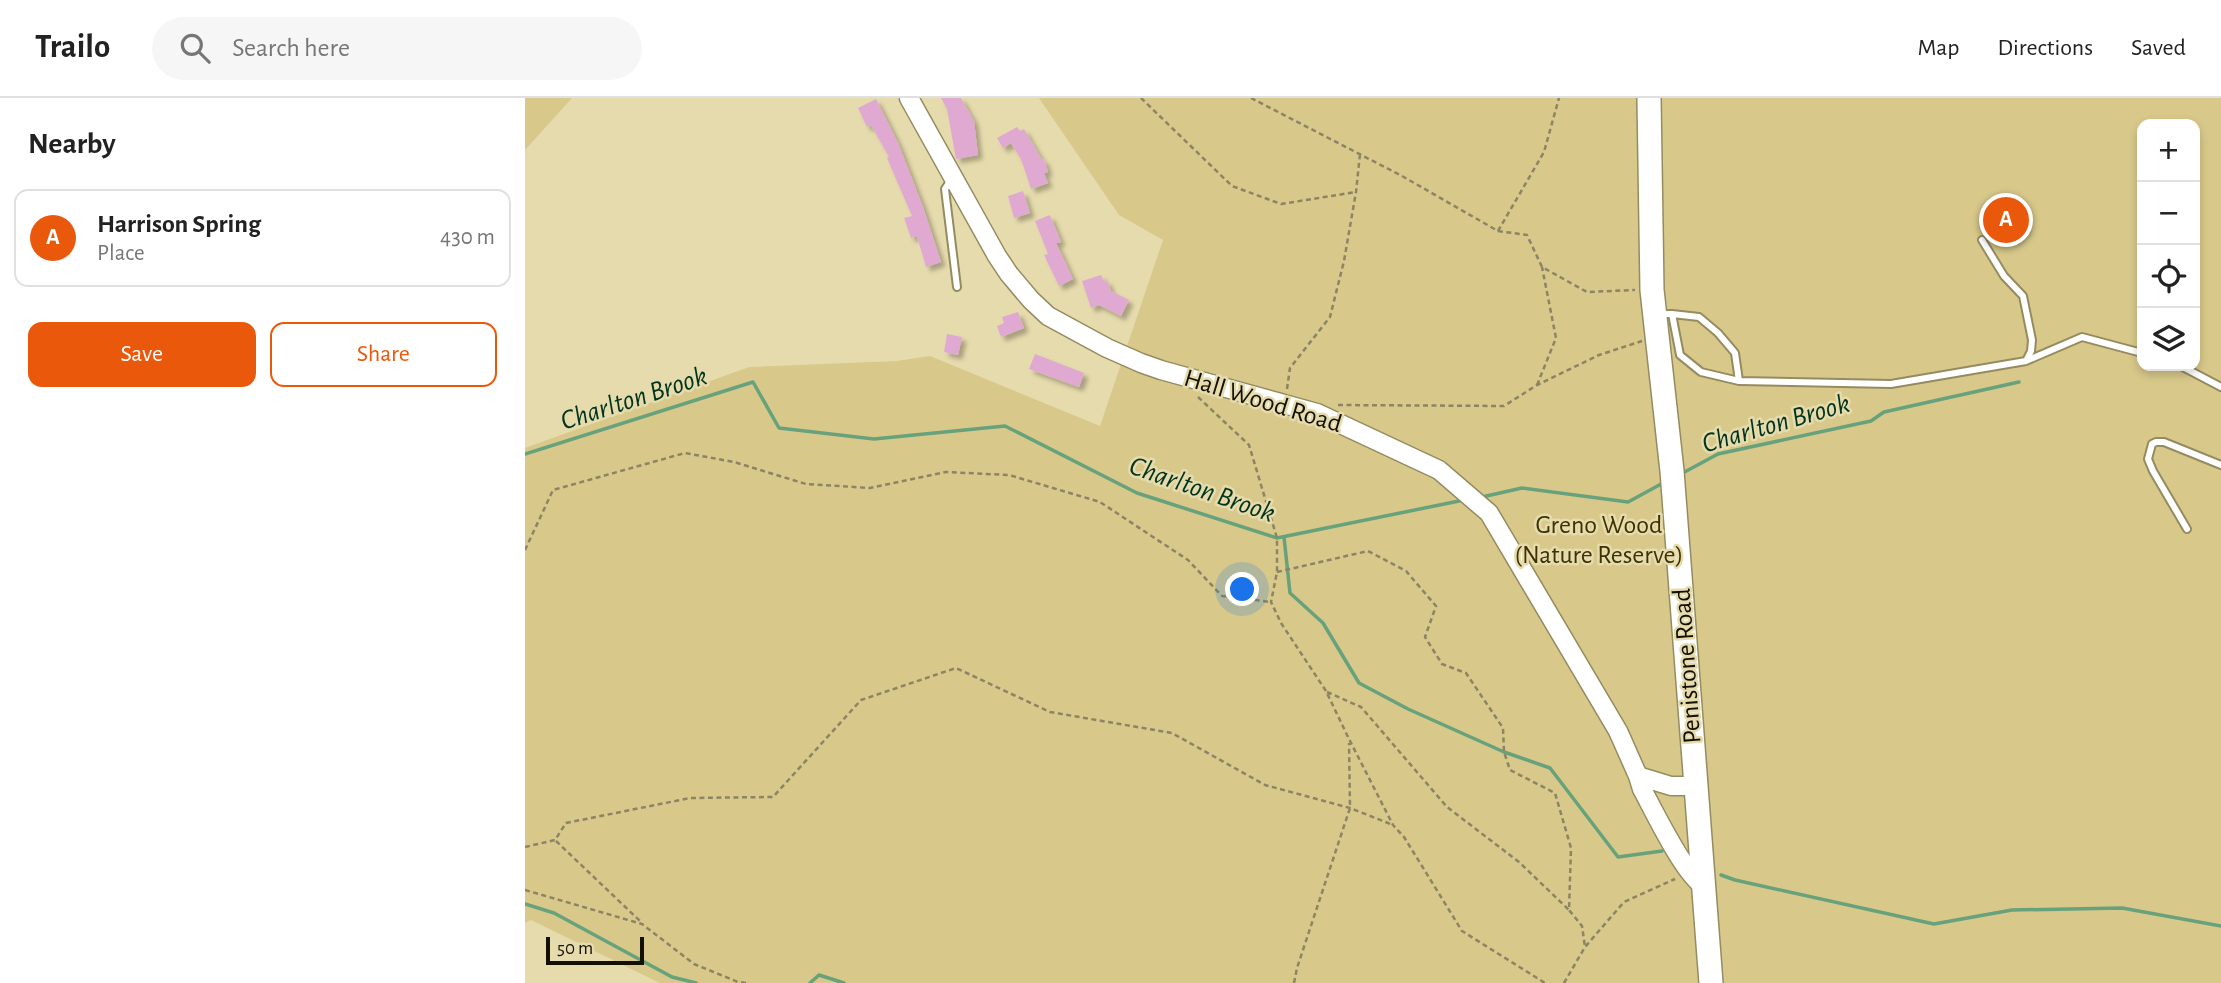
<!DOCTYPE html>
<meta charset="utf-8">
<style>
:root{--surface:#fff;--page:#f6f6f6;--text:#222;--muted:#767676;--line:#e0e0e0;--accent:#ea580c}
body{margin:0;font-family:"Alegreya Sans",sans-serif;background:var(--page);color:var(--text)}
.controls{position:absolute;right:21px;top:21px;display:grid;overflow:hidden;border-radius:14px;box-shadow:0 4px 10px #0003}
.controls button{width:63px;height:63px;display:grid;place-items:center;padding:0;border:0;border-bottom:2px solid var(--line);background:var(--surface);color:var(--text);font:35px sans-serif}
.scale{position:absolute;left:21px;bottom:18px;width:98px;box-sizing:border-box;padding-left:7px;border:4px solid #130f01;border-top:0;font-size:19px;line-height:24px;white-space:nowrap;color:#130f01;-webkit-text-stroke:5px #e6dbad;paint-order:stroke}
.you{position:absolute;left:718px;top:492px;width:24px;height:24px;margin:-18px;border:5px solid #fff;border-radius:50%;background:#1a73e8;box-shadow:0 0 0 10px #1a73e833}
.badge{display:grid;place-items:center;width:46px;height:46px;border-radius:50%;background:var(--accent);color:#fff;font-size:23px;font-weight:700}
.pin{position:absolute;translate:-50% -50%;border:4px solid #fff;box-shadow:0 2px 7px #0006}
.list{margin:0;padding:0;list-style:none}
h2{display:flex;justify-content:space-between;align-items:center;height:91px;margin:0;padding:0 28px;font-size:30px}
h2 small{font-size:23px;font-weight:400;color:var(--muted)}
.list li{display:grid;grid-template-columns:46px 1fr auto;gap:21px;align-items:center;box-sizing:border-box;height:98px;margin:0 14px 14px;padding:0 14px;border:2px solid var(--line);border-radius:14px}
.list b{display:block;font-size:26px;white-space:nowrap}
.list p{margin:0;font-size:23px;white-space:nowrap;color:var(--muted)}
.list em{font-size:23px;font-style:normal;color:var(--muted)}
.actions{display:flex;gap:14px;padding:21px 28px}
.actions a{flex:1;padding:16px 0;border:2px solid var(--accent);border-radius:14px;text-align:center;font-size:24px;color:var(--accent)}
.actions .main{background:var(--accent);color:#fff}
.icon{flex:none;width:38px;height:38px;fill:none;stroke:currentColor;stroke-width:2;stroke-linecap:round;stroke-linejoin:round}
.map{position:relative;flex:none;width:1696px;height:885px;overflow:hidden}
header{display:flex;align-items:center;gap:42px;box-sizing:border-box;height:98px;padding:0 35px;background:var(--surface);border-bottom:2px solid var(--line)}
header strong{font-size:33px}
nav{display:flex;gap:38px;margin-inline-start:auto;font-size:24px}
.search{width:490px;height:63px;background:var(--page);display:flex;align-items:center;gap:18px;box-sizing:border-box;padding:0 24px;border-radius:38px;color:var(--muted);font-size:26px}
main{display:flex}
aside{flex:1;background:var(--surface)}
.map>svg:first-child{display:block}
</style>
<header>
<strong>Trailo</strong>
<div class="search"><svg class="icon" aria-label="search" viewBox="0 0 24 24"><circle cx="10" cy="10" r="6"/><path d="M15 15l6 6"/></svg>Search here</div>
<nav><a>Map</a><a>Directions</a><a>Saved</a></nav>
</header>
<main>
<aside>
<h2>Nearby<small></small></h2>
<ul class="list">
<li><span class="badge">A</span><div><b>Harrison Spring</b><p>Place</p></div><em>430 m</em></li>
</ul>
<div class="actions"><a class="main">Save</a><a>Share</a></div>
</aside>
<div class="map">
<svg width="1696" height="885" viewBox="0 0 1696 885">
<defs>
<filter id="shadow"><feDropShadow dx="4.5" dy="4.5" stdDeviation="2" flood-color="#0004"/></filter>
</defs>
<rect width="100%" height="100%" fill="#e6dbad"/>
<path fill="#d8c98a" fill-rule="evenodd" d="M0,0H47L0,52Z
M514,0H1696V885H135L6,822L0,825V350L224,269L372,263L405,258L575,328L638,142L594,117ZM1617,26H1670V268H1617Z"/>
<g fill="none" stroke-linecap="round" stroke-linejoin="round">
<path stroke="#67a27d" stroke-width="3.5" d="M0,356L228,284L254,330L349,341L480,328L612,395L752,440L939,402
M1154,377L1193,356L1346,323L1359,314L1494,284
M957,399L997,390L1103,404L1138,385
M759,439L765,495L798,525L834,585L883,611L979,654L1025,670L1093,759L1137,753
M1196,777L1210,782L1409,826L1487,812L1597,810L1696,828
M0,806L29,815L147,879L171,885
M285,885L294,877L319,885"/>
</g>
<path fill="#e0a9d2" filter="url(#shadow)" d="M416,0H436L449,23L453,57L431,61L422,11Z
M351,1L373,45L398,109L416,164L401,169L392,138L386,140L379,120L387,118L362,60L364,59L346,27L342,29L333,10Z
M492,29L495,33L499,31L517,62L519,61L523,74L519,75L523,85L506,91L496,61L486,45L478,50L472,40Z
M498,93L505,115L489,120L483,98Z
M1473,102L1501,130L1488,142L1461,113Z
M525,117L536,144L531,145L548,181L534,188L519,157L523,156L510,123Z
M576,177L579,184L582,182L586,193L604,202L596,218L574,207L566,210L557,183Z
M493,214L499,230L476,239L472,228L479,225L477,219Z
M422,236L437,239L433,257L419,254Z
M510,256L559,275L554,289L504,271Z"/>
<g fill="none" stroke-linecap="round" stroke-linejoin="round">
<g stroke="#958b60" stroke-width="10">
<path id="lane" d="M426,82L420,91L432,189
M1457,142L1479,178L1498,198L1507,242L1506,253L1501,263
M1133,216H1147L1155,257L1176,274L1214,283L1366,286L1501,263L1557,239L1617,255
M1147,216L1174,219L1193,235L1210,255L1214,283
M1656,268L1696,289
M1662,431L1628,373L1623,361L1627,346L1631,344H1639L1696,367"/>
</g>
<g stroke="#958b60" stroke-width="21">
<path id="secondary" d="M384,0L472,158L484,176L506,202L523,218L582,250L616,265L636,272L792,315L914,372L964,415L1093,633L1113,678L1146,688H1171
M1113,678L1117,691C1129,713 1160,778 1179,788"/>
</g>
<g stroke="#958b60" stroke-width="26">
<path id="highway" d="M1124,0L1127,192L1147,373L1186,885"/>
</g>
<path stroke="#8c8464" stroke-width="2.5" stroke-dasharray="5 3.5" stroke-linecap="butt" d="M616,0L707,88L756,106L831,94
M726,0L877,78L973,133L1002,137L1017,169L1062,194L1110,192
M973,133L1019,54L1034,0
M1012,287L1031,240L1017,169
M762,291L765,270L805,219L819,163L831,94L835,56
M673,299L724,347L752,440V474L746,504L756,525L801,593L824,641L868,727L879,739L937,833L1020,885
M813,307L979,308L1012,287L1074,257L1117,243
M0,452L28,392L160,355L209,364L281,386L345,390L421,374L484,377L575,404L663,462L697,498L746,504
M752,474L843,453L881,473L911,508L900,539L917,566L941,575L978,630L979,654L985,672L1030,695L1046,750L1044,812L1057,828L1060,849
M802,594L836,609L922,709L994,764L1044,812
M31,743L115,823
M0,749L30,742L41,725L165,700L248,699L336,602L431,570L525,614L647,635L740,687L825,710L868,727
M0,792L117,826L169,866L213,884L222,885
M769,885L772,870L825,710L824,645
M1039,885L1060,849L1099,804L1150,781"/>
<use href="#lane" stroke="#fff" stroke-width="6"/>
<use href="#secondary" stroke="#fff" stroke-width="18"/>
<use href="#highway" stroke="#fff" stroke-width="23"/>
</g>
<g text-anchor="middle" dominant-baseline="central" stroke-width="5" stroke-linejoin="round" paint-order="stroke">
<g font-size="26" fill="#130f01" stroke="#e6dbad">
<text transform="translate(738 303) rotate(17)">Hall Wood Road</text>
<text transform="translate(1162 568) rotate(-94)">Penistone Road</text>
</g>
<g font-size="26" fill="#3d3200" stroke="#e6dbad">
<text x="1074" y="427">Greno Wood<tspan x="1074" dy="30">(Nature Reserve)</tspan></text>
</g>
<g font-size="28" font-style="italic" fill="#02341c" stroke="#e6dbad">
<text transform="translate(109 301) rotate(-18)">Charlton Brook</text>
<text transform="translate(1251 326) rotate(-16)">Charlton Brook</text>
<text transform="translate(677 392) rotate(19)">Charlton Brook</text>
</g>
</g>
</svg>
<div class="controls">
<button>+</button>
<button>−</button>
<button><svg class="icon" aria-label="locate" viewBox="0 0 24 24"><circle cx="12" cy="12" r="6"/><path d="M12 2v4M12 18v4M2 12h4M18 12h4"/></svg></button>
<button><svg class="icon" aria-label="layers" viewBox="0 0 24 24"><path d="M12 4l9 5-9 5-9-5zM3 14l9 5 9-5"/></svg></button>
</div>
<div class="scale">50 m</div>
<div class="you"></div>
<div class="pin badge" style="left:1481px;top:122px">A</div>
</div>
</main>
